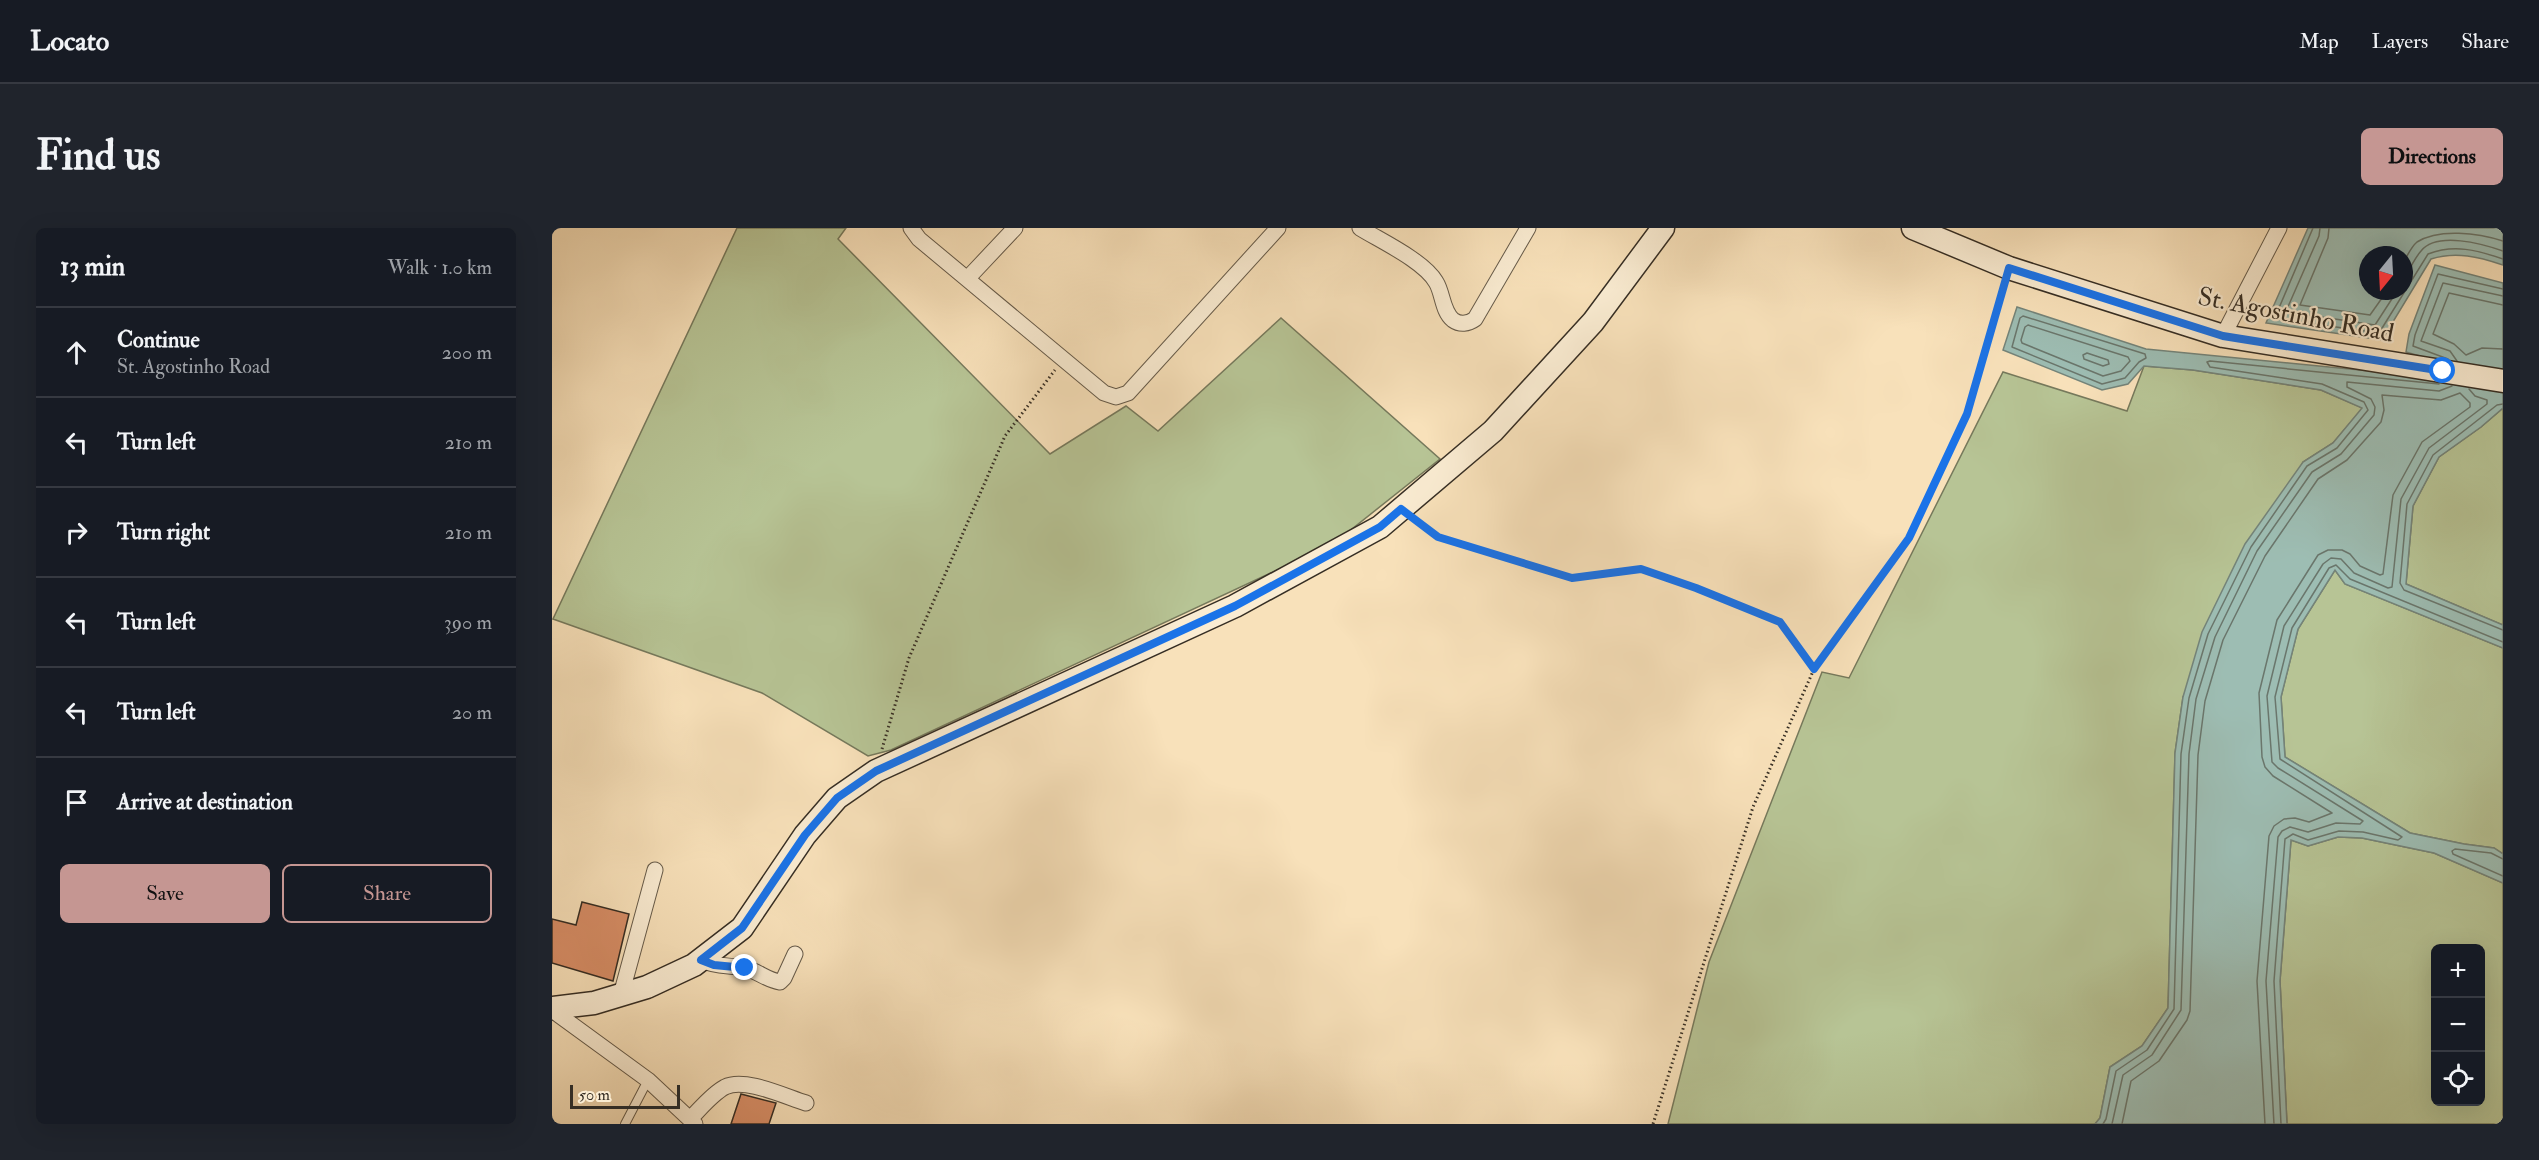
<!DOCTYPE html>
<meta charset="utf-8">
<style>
:root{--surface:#171b24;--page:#20242c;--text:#f1f3f6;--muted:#9ea1a6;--line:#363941;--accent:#c59692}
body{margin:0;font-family:"IM FELL Double Pica",serif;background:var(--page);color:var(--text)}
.controls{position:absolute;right:18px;bottom:18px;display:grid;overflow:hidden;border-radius:9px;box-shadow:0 6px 24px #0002}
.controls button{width:54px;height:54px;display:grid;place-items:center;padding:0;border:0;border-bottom:2px solid var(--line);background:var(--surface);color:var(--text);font:30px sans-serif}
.compass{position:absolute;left:1807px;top:18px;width:54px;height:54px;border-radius:50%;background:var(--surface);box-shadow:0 6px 24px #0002;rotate:198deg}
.scale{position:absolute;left:18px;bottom:15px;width:110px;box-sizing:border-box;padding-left:6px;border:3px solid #362e24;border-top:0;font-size:16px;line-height:21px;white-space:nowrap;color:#362e24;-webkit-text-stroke:4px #faecd2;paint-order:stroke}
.stop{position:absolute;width:18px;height:18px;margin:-14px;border:4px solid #1a73e8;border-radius:50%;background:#fff}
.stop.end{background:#1a73e8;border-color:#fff;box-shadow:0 2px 6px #0008}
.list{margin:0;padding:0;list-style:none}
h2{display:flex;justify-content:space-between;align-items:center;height:78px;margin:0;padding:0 24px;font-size:26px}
h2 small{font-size:20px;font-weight:400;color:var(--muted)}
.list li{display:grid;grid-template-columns:39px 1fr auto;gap:18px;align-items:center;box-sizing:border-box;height:90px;padding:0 24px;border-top:2px solid var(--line)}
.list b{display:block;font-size:22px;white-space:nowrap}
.list p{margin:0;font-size:20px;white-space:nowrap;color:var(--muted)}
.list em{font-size:20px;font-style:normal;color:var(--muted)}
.actions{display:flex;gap:12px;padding:18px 24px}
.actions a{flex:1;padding:14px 0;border:2px solid var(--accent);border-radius:9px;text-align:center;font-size:21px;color:var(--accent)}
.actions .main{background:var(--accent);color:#111}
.icon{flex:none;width:33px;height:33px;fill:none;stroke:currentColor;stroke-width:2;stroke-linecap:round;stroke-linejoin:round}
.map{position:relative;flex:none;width:1951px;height:896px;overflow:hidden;border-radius:9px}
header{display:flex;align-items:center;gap:36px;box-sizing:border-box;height:84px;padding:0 30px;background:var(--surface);border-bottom:2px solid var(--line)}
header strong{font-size:28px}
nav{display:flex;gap:33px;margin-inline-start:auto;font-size:21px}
.intro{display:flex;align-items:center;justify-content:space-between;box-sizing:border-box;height:144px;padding:0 36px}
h1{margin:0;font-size:42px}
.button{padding:15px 27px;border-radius:9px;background:var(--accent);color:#111;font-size:21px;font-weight:700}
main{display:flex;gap:36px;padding:0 36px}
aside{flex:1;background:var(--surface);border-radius:9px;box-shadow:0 6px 24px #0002}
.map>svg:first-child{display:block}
</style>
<header>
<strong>Locato</strong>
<nav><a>Map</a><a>Layers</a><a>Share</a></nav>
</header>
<div class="intro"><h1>Find us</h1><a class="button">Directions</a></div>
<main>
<aside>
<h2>13 min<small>Walk · 1.0 km</small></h2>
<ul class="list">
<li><svg class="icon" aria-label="ahead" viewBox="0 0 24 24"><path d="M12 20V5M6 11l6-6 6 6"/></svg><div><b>Continue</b><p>St. Agostinho Road</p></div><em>200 m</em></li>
<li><svg class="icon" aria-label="left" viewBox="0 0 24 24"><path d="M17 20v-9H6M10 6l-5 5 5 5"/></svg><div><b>Turn left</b></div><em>210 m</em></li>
<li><svg class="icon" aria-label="right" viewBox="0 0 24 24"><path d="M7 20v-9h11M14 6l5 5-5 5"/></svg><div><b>Turn right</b></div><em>210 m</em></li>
<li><svg class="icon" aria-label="left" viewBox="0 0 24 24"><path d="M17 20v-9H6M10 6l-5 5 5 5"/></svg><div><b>Turn left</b></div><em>390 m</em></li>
<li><svg class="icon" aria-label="left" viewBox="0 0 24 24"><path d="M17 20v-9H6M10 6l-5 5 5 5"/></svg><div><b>Turn left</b></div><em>20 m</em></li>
<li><svg class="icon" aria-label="arrive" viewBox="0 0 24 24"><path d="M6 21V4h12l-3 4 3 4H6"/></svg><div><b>Arrive at destination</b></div></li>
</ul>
<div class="actions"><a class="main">Save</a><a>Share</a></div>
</aside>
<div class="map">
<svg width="1951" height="896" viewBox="0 0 1951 896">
<rect width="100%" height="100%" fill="#f8e1ba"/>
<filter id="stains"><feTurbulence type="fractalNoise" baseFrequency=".00333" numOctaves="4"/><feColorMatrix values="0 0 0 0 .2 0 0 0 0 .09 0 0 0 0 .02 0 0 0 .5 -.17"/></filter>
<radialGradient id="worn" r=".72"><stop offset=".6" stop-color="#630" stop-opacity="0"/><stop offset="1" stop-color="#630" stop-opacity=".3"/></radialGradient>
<path fill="#b7c495" stroke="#76795c" stroke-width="1.5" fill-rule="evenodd" d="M185,0H294L286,11L498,226L574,178L606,203L729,90L888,231L781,316L339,522L316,528L210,465L1,391Z
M1592,138L1641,142L1769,162L1811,180L1781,215L1751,234L1631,469L1623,525L1616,780L1590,818L1558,839L1548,890L1543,896H1116L1157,734L1270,444L1297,450L1451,144L1575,183Z
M1951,180V397L1854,356L1861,278L1887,229L1929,199Z
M1783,342L1793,356L1951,420V626L1942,620L1912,616L1858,605L1733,529L1729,469L1746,401Z
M1786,609L1810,610L1882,625L1951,655V896H1735L1728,753L1739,612L1756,618ZM1884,720H1928V874H1884Z"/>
<path fill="#9dbdb3" stroke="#74847a" stroke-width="1.5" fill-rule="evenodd" d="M1756,0H1951V37C1927,29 1904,23 1879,31L1830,112L1714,95ZM1816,27H1852V63H1816Z
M1883,37L1951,55V180L1929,199L1887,229L1861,278L1854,356L1951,397V420L1793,356L1783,342L1746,401L1729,469L1733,529L1858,605L1912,616L1942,620L1951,626V655L1882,625L1810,610L1786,609L1756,618L1739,612L1728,753L1735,896H1543L1548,890L1558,839L1590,818L1616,780L1623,525L1631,469L1650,404L1693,316L1751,234L1781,215L1810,180L1769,162L1641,142L1592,138L1576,156L1550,162L1451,122L1465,79L1594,121L1889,150L1892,135L1854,124L1857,106Z"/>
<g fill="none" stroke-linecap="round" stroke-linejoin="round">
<path stroke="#6a766c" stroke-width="1.5" d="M1761,0L1724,87L1726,91L1827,105L1876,26C1902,16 1925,22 1951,31
M1768,0L1767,8L1735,81L1736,84L1823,97L1845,63
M1777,0L1776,10L1748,77L1818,87L1835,63
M1852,33C1856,27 1859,19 1865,14C1887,0 1926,5 1951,13
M1852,52C1857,42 1862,31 1869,23C1885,3 1931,16 1951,23
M1951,77L1897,65L1881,106L1902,116L1914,127L1930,120L1951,121
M1471,88L1593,126L1594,130L1587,134L1573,150L1550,156L1460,119L1468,90Z
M1476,97L1576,129L1578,133L1569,143L1551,148L1470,115L1469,112L1473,99Z
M1535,125L1556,132L1557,136L1551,138L1532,131L1531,127Z
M1896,131L1861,118L1863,107L1886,46L1951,61
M1905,133L1898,123L1869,113L1891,55L1951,68
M1951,176L1945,177L1881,227L1855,276L1848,355L1852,362L1951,402
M1951,631L1939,625L1903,621L1900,623L1901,626L1951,648
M1551,896L1554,891L1564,843L1595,822L1622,781L1629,526L1637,470L1656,406L1699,319L1755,238L1785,220L1816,182L1812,174L1770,156L1658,139L1655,134L1658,133L1887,156
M1560,896L1571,847L1600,827L1629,782L1637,526L1644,471L1663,409L1705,323L1760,244L1789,226L1822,187L1823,179L1819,171L1795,159V154L1887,163L1900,158
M1570,896L1579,853L1607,833L1635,792L1638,783L1646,527L1653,473L1671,412L1713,328L1766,251L1795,232L1829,194L1832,182L1830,167L1889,172L1908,165L1918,175V179L1870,214L1841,267L1831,346L1828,347L1808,338L1798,326L1790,322H1776L1766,327L1725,392L1707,465L1710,529L1713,539L1721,548L1780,585L1757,594L1743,590L1732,591L1722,598L1717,608L1705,753L1713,896
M1722,896L1714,753L1726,609L1730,603L1738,599L1756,604L1784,595L1808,596L1811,593L1726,540L1720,534L1715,468L1732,398L1771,336L1779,330L1789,331L1802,345L1836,360L1840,359L1849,271L1877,220L1935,176V172L1923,168L1917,161
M1729,896L1722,753L1733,611L1741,606L1756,612L1787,603L1811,604L1846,612L1850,609L1728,531L1723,469L1740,400L1777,340L1784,337L1798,351L1951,414"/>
</g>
<path fill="#d78e67" stroke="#362e24" stroke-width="1.5" d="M30,674L77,686L61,753L0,735V691L24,697Z
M189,866L224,875L217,896H179Z"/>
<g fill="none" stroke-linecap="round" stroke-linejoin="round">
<g stroke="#665b4a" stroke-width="10">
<path id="lane" d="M73,896L96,852"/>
</g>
<g stroke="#665b4a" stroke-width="17">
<path id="street" d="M359,0L367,11L552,165L564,169L576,165L726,0
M808,0C829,13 872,33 884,54C891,65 890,83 901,92C908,97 916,96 923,91L976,0
M415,51L463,0
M1671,108L1727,0
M149,732C164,739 176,737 192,740C205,742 214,752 228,754L232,750L243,726
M69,767L103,642
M0,782L96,852L143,896
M139,890C149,880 160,866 173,859C193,849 234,869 254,875"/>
</g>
<g stroke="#362e24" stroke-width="25">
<path id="secondary" d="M1361,0L1457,40L1671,108L1951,153
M0,780L42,775L95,759L142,737L190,700L253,607L285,570L324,543L683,378L828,299L941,203L1041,94L1111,0"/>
</g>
<path stroke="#362e24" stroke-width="3" stroke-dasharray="1.5 3" stroke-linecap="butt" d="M863,291L886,309L1020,350L1089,341L1144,360L1228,394L1262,441
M330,521L357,430L453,208L503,142
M1101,896L1201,579L1262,441L1357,310L1415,186L1453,56"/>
<use href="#lane" stroke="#faecd2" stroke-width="8"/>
<use href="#street" stroke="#faecd2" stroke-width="15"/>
<use href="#secondary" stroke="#faecd2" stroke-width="22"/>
</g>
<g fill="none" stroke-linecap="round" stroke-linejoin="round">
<path stroke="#1a73e8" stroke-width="8" d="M193,740L162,737L149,732L190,700L253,607L285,570L324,543L683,378L828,299L849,281L886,309L1020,350L1089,341L1144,360L1228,394L1262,441L1357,310L1415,186L1457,40L1671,108L1891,143"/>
</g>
<g text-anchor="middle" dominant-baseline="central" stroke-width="4.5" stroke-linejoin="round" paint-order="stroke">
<g font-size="26" fill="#362e24" stroke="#faecd2">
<text transform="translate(1744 87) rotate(11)">St. Agostinho Road</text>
</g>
</g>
<rect width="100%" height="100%" filter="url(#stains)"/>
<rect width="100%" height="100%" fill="url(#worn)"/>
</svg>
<div class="controls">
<button>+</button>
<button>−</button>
<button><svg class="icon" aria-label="locate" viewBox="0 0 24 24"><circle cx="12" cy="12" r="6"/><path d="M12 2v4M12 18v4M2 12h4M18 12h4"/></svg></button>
</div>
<svg class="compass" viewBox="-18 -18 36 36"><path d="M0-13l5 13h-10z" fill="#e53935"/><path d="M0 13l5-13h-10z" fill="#9ea1a6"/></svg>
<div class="scale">50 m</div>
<div class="stop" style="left:1891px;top:143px"></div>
<div class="stop end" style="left:193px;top:740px"></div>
</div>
</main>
